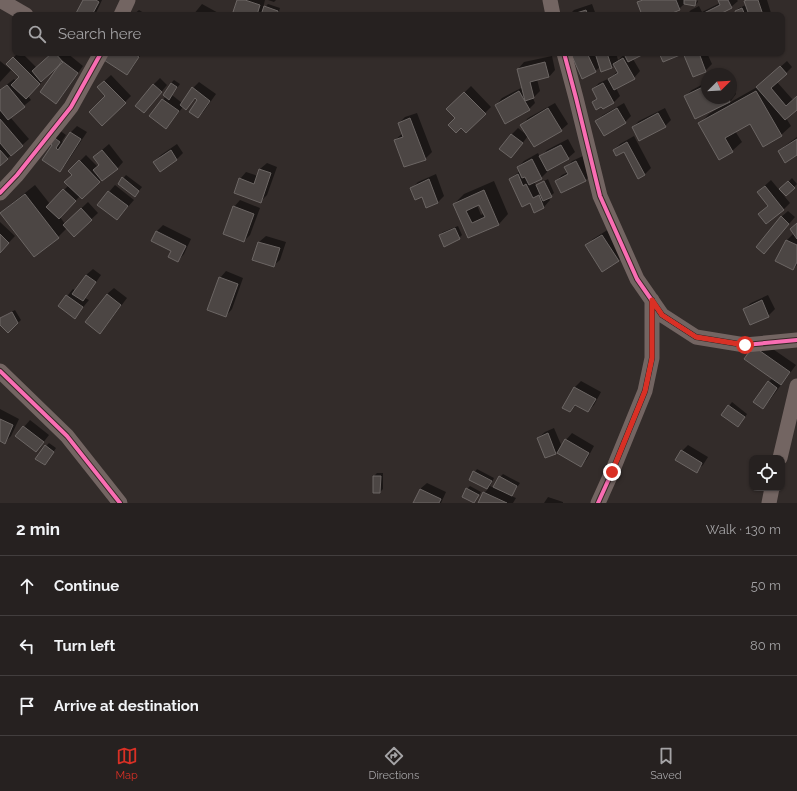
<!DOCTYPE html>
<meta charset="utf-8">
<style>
:root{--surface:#262120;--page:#322e2d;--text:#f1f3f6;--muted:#a4a3a5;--line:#423e3e;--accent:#d93025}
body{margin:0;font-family:Raleway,sans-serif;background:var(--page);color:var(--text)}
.controls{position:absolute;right:12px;bottom:12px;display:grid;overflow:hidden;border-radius:8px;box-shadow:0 1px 3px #0004}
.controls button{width:36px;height:36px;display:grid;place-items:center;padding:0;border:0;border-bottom:1px solid var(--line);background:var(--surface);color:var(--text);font:20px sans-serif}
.compass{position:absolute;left:701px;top:68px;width:36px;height:36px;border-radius:50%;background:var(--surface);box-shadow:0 1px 3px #0004;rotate:66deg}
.stop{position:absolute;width:12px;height:12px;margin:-9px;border:3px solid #d93025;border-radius:50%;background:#fff}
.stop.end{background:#d93025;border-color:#fff;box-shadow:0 1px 4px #0008}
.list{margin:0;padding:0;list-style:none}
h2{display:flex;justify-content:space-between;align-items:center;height:52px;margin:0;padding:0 16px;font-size:17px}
h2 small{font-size:13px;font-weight:400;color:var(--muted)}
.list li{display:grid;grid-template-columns:26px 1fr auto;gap:12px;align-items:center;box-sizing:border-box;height:60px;padding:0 16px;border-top:1px solid var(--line)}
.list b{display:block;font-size:15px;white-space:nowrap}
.list em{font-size:13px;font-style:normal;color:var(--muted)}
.icon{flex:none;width:22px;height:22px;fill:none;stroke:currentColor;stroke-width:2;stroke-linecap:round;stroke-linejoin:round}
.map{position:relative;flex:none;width:797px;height:503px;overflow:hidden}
.search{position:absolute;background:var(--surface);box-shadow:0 1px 3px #0004;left:12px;right:12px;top:12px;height:44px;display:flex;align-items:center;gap:10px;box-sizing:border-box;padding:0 14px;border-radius:8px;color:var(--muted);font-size:15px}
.sheet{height:232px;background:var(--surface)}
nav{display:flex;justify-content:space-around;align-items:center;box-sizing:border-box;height:56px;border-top:1px solid var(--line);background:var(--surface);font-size:11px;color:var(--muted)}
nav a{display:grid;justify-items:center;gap:2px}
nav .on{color:var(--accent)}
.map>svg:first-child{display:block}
</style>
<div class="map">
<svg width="797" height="503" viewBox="0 0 797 503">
<rect width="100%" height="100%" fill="#332c2a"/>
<path fill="#0007" fill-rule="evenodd" d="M84,0H102L95,15H77Z
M238,0H265L262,12L258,15H245Z
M268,0H276L274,2Z
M641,0H695L694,3H696L698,0V2L695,5L685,3L679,9L665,15H643L638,3Z
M719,0H737L738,1L731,7L716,15H686L691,10L699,6L702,12L720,3Z
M746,0H767L771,13L768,15H737L736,11L739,8L746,5L745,1Z
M202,4L222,15H193Z
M268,4L280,8L278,15H263L265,7Z
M592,4L596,15H569L574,10Z
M139,10L147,15H133Z
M18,53H22L37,68L53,53H67L83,66L62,96L55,102L60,64L28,96L31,100L10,117L29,139L0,165V112L1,111L0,109V90L14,79L16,81L20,77L7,64Z
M110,53H142L133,67L127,74Z
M577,53H616L618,60L626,53H643L633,59L640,71L634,78L616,88L620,96L614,102L603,108L593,102L598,98L593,89L599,83L610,78L618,71L614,65L612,67H600L595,71L573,57Z
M684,53H707L712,64L705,71Z
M552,56L555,70L549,77L537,79L540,91L533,98L535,103L529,109L496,105L502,98L523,87L518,69L524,62Z
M0,61L11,70L0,82Z
M787,61L792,67L777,82L793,100L797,97V109L786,118L791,126L781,135L750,122L735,131L742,142L732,151L700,123L709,114L720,107L719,106L685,96L692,90L707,82V98H731V84L736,94L729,103L759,86Z
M111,75L131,96L102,125L107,96L98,87Z
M160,78L167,85L150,106L153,85Z
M174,80L180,84L172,95L182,103L193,88L199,82L216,94L204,111L198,117L199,99L196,98L186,109L183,107L166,128L150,116L166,96L171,83Z
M471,86L491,107L466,132L457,118L448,109Z
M555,103L568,124L561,130L522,125L528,118Z
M624,103L631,116L625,122L596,121L603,115Z
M665,108L671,120L665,126L633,127L639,121Z
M417,113L432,152L425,159L395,140L403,133L399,123L405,117Z
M77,126L87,132L66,164L60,171L54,145L49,142L59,130L66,135L62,141L64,143L71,132Z
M518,128L528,136L517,150L512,134Z
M634,136L651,168L644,175L625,150H614L620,144Z
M797,137V154L779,151L786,145Z
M568,139L575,152L568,158L547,169L548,171L541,178L534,182L536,186L540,183L548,179L554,193L549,197L550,200L544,207L535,211L530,202L510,179L520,171L518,167L524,161L538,153L540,157L547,150Z
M109,144L123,162L117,169L101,179L82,198L80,196L60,217L65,224L88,202L98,213L74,235L67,228L58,237L34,256L1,214L11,204L35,185L50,204L69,185L73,175L70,171L86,155L98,167L100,165L94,157Z
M177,144L183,153L177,159L160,170L154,162L161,155Z
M583,156L592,173L586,180L561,192L556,181L562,175L568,172L566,167L572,161Z
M267,163L277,167L267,195L261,201L240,179L246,172L258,176L260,169Z
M436,174L444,196L438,202L426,207L422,196L412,188L418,182Z
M126,175L142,187L138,192L119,183Z
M792,178L797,184L786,195L781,189Z
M771,180L790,203L783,210L759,214L769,205L758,192Z
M494,181L508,214L499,224L469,237L454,204L464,194ZM480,204L484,213L481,215L477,205Z
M115,185L134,200L117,219L109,192Z
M240,200L260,208L250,235L244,241L234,207Z
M788,211L795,217L764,253L781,217Z
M0,222L15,236L0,252Z
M797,223V265L793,269L787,240L794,233Z
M163,225L191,239L184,254L178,261L173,251L156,232Z
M458,226L462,235L459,238L440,235L443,232Z
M609,229L625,254L619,260L602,271L586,246L593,239Z
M266,236L286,242L280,260L273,266L254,260L259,242Z
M93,269L101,275L85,298L89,300L75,317L59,306L73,289L76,291L86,275Z
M226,271L243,278L232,309L226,316L220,278Z
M114,288L127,298L106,326L107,294Z
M768,295L775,309L768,316L744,309L751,303Z
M15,310L21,320L8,332L0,323V318Z
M760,340L796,365L769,401L763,407L768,382L773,378L745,358Z
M581,381L601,392L594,405L588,411L577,405L570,411L563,407L575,387Z
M732,402L747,414L741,423L723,414Z
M0,409L19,419L11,436L5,442L0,440Z
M30,420L49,435L42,444L24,427Z
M554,428L562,447L566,440L572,433L594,446L587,459L581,466L561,448L556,453L538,438L545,432Z
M49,443L56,448L47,461L46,446Z
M688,445L708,457L703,465L696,471L682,451Z
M477,469L494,478L490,486L500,491V477L503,474L520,483L511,496L516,498L513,503H480L484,493L488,489L470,479Z
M377,473H383V489L380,492L374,476Z
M427,483L446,492L441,503H414L420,489Z
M470,486L481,492L474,502L467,489Z
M548,497L563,502V503H544Z"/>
<path fill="#4c4644" stroke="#6c6664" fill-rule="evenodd" d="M83,0H96L99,2L92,15H75Z
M237,0H245L260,5L257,15H242L233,12Z
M643,0H676L680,10L667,15H642L637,2Z
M684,0H696L695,6L684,4Z
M718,0H728L732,8L718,15H700L720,5Z
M747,0H758L763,15H749L744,1Z
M264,6L278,11L277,15H261Z
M742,8L745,15H736L735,11Z
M586,10L588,15H570Z
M52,53H55L63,62L41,82L32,71Z
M108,53H133L139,57L127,75L104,60Z
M580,53H587L596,72L582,79L572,56Z
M595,53H607L612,68L601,72Z
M625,53H646L628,62L624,54Z
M659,53H679L680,55L663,62Z
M683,53H699L706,72L693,77Z
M13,57L40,84L26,99L11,85L19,77L6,64Z
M623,58L635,79L614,90L608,79L618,73L613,64Z
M62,61L78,73L56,104L40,92Z
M545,62L549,77L530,82L534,98L525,101L517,69Z
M780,66L787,74L771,88L786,106L797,96V110L785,120L756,87Z
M104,81L126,103L102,126L89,112L105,96L97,87Z
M171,83L177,87L169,100L163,95Z
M603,83L614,103L603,109L601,107L596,110L592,102L597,99L592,89Z
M153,84L162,92L144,113L135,106Z
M7,85L25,107L8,120L0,110V90Z
M707,85V98H729L730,102L695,119L684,96Z
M192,87L210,101L198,118L189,112L197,100L195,98L186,110L180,105Z
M519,91L530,110L505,124L495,105Z
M756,91L782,136L763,147L750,124L725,138L733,152L719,160L698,123Z
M464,92L486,114L466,133L461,128L456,133L448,125L455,118L446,109Z
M162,99L179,111L166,129L149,116Z
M548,108L562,131L534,147L520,125Z
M617,108L626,123L604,136L595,121Z
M658,113L666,127L639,141L632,127Z
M410,118L426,160L404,167L394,140L403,137L398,123Z
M0,119L23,146L11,156L0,143Z
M70,132L81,139L60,172L42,160L52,145L48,142L52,136L60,142L56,148L58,150Z
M511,134L523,143L511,158L499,149Z
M797,139V155L785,163L778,151Z
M627,142L645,175L638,179L624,152L616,156L613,150Z
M561,145L569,159L547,171L539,156Z
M0,150L8,159L0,166Z
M102,150L118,169L102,181L93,170L99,165L93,157Z
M171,150L177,160L160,172L153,162Z
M532,159L542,179L529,185L525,177L522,178L517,167Z
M79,160L100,182L82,199L64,182L72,175L68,171Z
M576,161L586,181L561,193L555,181L568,174L564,167Z
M259,169L271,173L261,203L234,193L239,178L254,184Z
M518,174L523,186L526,184L533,198L539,195L544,208L534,213L530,203L522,207L509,179Z
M122,177L139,191L135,197L118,184Z
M429,179L438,203L426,208L422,197L415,200L410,188Z
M544,181L552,197L543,201L536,185Z
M788,181L795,188L786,196L779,189Z
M765,186L784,210L766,224L758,214L768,206L757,192Z
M63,189L76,201L59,219L46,207Z
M484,190L499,225L468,238L453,204ZM479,205L485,217L472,223L466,211Z
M108,191L128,206L117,220L97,205Z
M25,194L59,238L34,257L0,213Z
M233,206L254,214L244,242L223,234Z
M81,208L92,220L74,237L63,225Z
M781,216L789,224L764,254L756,247Z
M797,223V239L790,229Z
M455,228L460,239L444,247L439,235Z
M156,231L186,246L178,262L168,257L171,251L151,241Z
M0,234L9,243L0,253Z
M602,235L619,261L602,272L585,245Z
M786,240L797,245V262L793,270L775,261Z
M258,242L280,248L274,267L252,260Z
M86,275L96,282L83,301L72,294Z
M219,277L238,284L226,317L207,310Z
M107,294L121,305L100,334L85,322Z
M66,295L83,307L75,319L58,306Z
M762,300L769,317L750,325L743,309Z
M12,312L18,323L8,333L0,325V318Z
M753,346L790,372L781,385L744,359Z
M768,381L777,388L763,409L753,402Z
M574,387L596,399L588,412L575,405L570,412L562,408Z
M728,405L745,417L738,427L721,415Z
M0,419L13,425L5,444L0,441Z
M23,426L44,442L36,452L15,436Z
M548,433L556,454L545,458L537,438Z
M565,439L589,453L581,467L557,453Z
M45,445L54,452L45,465L35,459Z
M681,450L702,463L697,473L675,460Z
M473,471L492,481L487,489L469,480Z
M373,476H381L380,493H373Z
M499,476L517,486L512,496L493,487Z
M466,488L479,495L474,503L462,497Z
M420,489L441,499L439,503H413Z
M483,492L507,503H478Z"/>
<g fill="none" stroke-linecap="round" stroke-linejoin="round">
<path stroke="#736562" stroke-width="15" d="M0,0L26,15
M550,0L553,15
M121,15L128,0
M564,53L576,98L600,196L637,279L662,315L696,337L745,345L797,340
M0,193L17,175L71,107L101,53
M0,371L67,436L120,503
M780,458L797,386
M598,503L612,472L645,391L652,358V300
M769,503L772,488"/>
<g stroke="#372926" stroke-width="6">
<path id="cycleway" d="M564,53L576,98L600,196L637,279L662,315L696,337L745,345L797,340
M0,193L17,175L71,107L101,53
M0,371L67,436L120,503
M598,503L612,472L645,391L652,358V300"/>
</g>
<use href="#cycleway" stroke="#f96db3" stroke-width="4"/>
</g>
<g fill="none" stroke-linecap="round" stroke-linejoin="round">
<path stroke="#d93025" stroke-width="5" d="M612,472L645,391L652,358V300L662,315L696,337L745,345"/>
</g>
</svg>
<div class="controls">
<button><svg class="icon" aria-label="locate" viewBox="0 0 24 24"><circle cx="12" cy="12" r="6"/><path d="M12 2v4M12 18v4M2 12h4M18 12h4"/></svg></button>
</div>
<svg class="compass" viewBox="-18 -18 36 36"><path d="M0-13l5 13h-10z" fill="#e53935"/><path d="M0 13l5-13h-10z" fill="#a4a3a5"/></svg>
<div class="stop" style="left:745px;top:345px"></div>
<div class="stop end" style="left:612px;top:472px"></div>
<div class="search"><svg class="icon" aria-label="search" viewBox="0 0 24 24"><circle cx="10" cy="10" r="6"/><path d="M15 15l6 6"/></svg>Search here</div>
</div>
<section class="sheet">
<h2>2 min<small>Walk · 130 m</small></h2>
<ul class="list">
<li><svg class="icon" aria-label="ahead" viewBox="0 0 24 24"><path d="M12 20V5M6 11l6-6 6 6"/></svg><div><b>Continue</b></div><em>50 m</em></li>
<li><svg class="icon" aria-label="left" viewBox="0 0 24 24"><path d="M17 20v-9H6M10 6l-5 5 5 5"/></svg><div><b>Turn left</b></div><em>80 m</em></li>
<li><svg class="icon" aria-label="arrive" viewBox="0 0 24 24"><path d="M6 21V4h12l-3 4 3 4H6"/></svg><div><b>Arrive at destination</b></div></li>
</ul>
</section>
<nav>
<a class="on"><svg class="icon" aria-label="map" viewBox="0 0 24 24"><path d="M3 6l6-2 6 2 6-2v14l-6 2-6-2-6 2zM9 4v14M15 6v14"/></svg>Map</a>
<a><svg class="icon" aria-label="directions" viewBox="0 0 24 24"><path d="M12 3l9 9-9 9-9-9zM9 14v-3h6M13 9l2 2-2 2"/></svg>Directions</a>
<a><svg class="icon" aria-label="saved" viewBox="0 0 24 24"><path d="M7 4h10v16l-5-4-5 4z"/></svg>Saved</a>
</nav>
